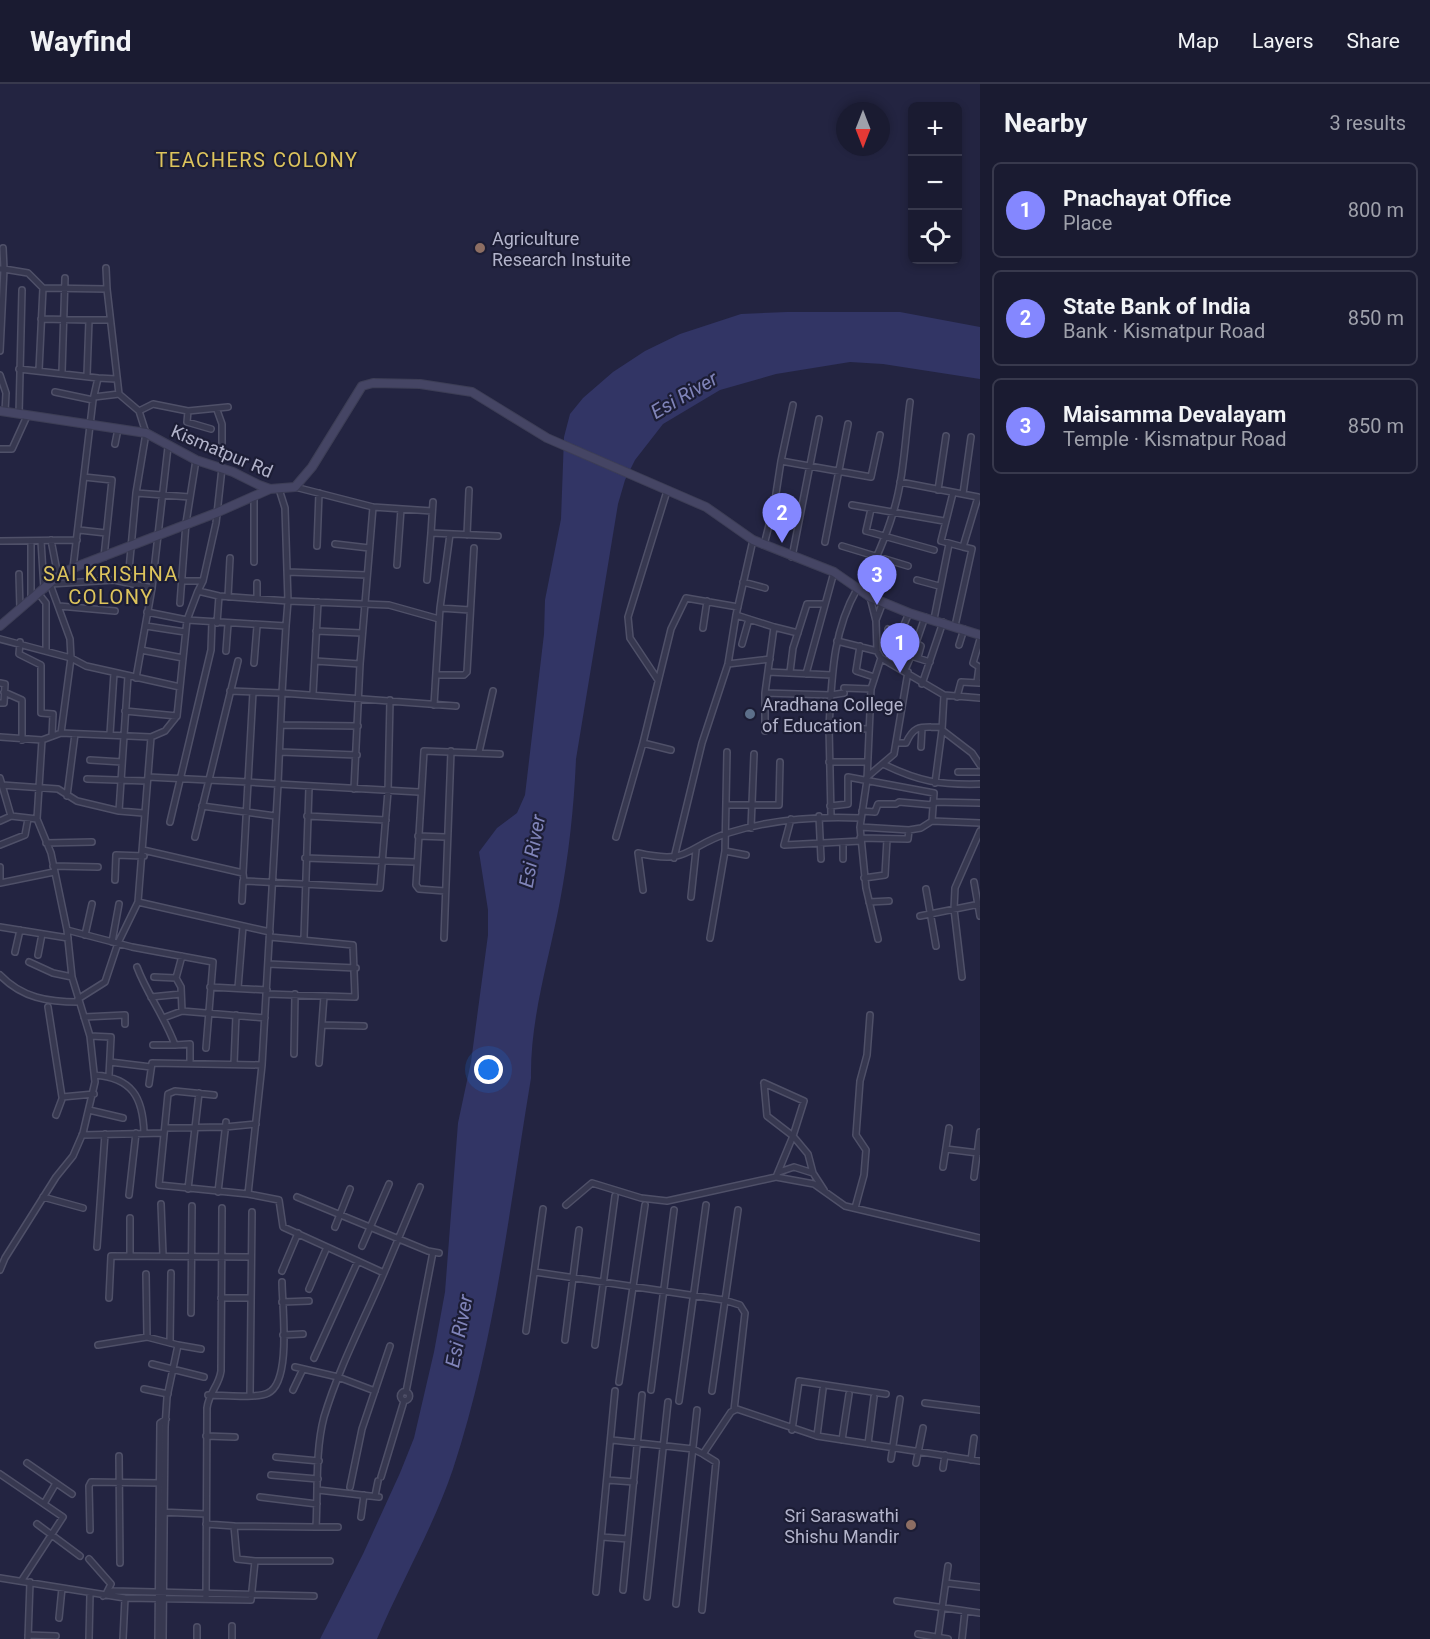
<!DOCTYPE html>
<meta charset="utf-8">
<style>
:root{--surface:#1a1b31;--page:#27283d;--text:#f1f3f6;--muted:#9fa1ab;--line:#38394d;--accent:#8487ff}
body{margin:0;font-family:Roboto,sans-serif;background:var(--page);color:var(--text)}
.controls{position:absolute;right:18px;top:18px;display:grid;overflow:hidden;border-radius:9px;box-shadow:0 3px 9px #0003}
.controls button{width:54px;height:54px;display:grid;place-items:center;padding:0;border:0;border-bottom:2px solid var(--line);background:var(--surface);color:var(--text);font:30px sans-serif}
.compass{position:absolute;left:836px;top:18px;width:54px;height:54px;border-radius:50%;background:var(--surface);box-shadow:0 3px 9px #0003;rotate:180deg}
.you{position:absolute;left:489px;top:986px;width:21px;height:21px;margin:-15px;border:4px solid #fff;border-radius:50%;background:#1a73e8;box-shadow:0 0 0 9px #1a73e833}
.badge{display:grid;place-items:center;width:39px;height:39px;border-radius:50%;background:var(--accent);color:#fff;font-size:20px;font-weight:700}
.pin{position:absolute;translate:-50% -50px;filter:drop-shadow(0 2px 3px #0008)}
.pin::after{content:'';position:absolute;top:32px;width:21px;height:18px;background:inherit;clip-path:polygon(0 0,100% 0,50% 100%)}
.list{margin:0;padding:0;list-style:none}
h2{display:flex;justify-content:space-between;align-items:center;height:78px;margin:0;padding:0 24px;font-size:26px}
h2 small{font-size:20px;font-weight:400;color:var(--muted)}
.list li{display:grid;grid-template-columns:39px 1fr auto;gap:18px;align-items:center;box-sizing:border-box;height:96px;margin:0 12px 12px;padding:0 12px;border:2px solid var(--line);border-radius:9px}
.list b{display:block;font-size:22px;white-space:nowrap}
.list p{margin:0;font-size:20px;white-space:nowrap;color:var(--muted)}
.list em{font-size:20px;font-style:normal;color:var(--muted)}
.icon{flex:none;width:33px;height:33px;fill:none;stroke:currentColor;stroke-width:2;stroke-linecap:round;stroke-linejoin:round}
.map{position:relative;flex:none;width:980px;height:1555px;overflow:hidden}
header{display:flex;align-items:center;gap:36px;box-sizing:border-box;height:84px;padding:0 30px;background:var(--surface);border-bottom:2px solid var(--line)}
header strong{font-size:28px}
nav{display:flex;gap:33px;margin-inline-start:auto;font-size:21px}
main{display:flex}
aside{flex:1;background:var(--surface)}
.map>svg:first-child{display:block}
</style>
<header>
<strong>Wayfind</strong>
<nav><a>Map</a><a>Layers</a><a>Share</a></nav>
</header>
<main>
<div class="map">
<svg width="980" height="1555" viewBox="0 0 980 1555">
<rect width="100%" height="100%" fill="#232441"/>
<path fill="#323565" d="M787,228H900L980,243V295L883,280L850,278L776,290L720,306L663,340L635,376L625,396L618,420L576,675C574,722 569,770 560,817C549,876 530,934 531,994C509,1126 495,1258 453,1385C433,1444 401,1498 377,1555H320L363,1470L400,1389L414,1354L434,1268L445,1208L458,1039L471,978L488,851V826L479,768L497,744L517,729L525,711L544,550L545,516L561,435L564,353L570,330L583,314L613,288L645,267L680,250L741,230Z"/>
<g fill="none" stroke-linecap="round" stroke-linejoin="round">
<g stroke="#4f5068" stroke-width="8">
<path id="street" d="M3,164L4,185L28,189L43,204L107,205L119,310L139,327L146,349L136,409L128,497
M106,184L107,205
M41,235L89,236L87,291
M89,236H110
M0,267L4,185H0
M19,285L98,294L93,316L55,308
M39,286L43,204
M62,288L65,194
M0,291L6,309L5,328
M98,294L116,295
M94,313L119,310
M793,321L781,377L871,393L880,351
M217,326L222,340V359
M139,327L153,320L188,327L228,323
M188,327L187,338L211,345
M19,330L22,206
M115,360L118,345
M0,365H12L27,332
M84,393L112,396L104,473
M900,398L978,413L963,463L972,465L955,542
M295,403L373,423L432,427
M279,405L285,424L288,517L389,521L439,535
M938,406L946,352
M136,409L190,413
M953,409L941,457L963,463
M963,410L971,353
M775,416L781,377
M852,421L944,437
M871,425L866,447L934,466
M79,446L106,449
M431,449L433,418
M467,451L469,406
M51,456L58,492
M753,456L736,531L774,543L765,609V647
M0,457L77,456
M31,457V515
M41,457L44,505
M825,458L848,340
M335,460L369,464
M764,461L770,437L790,439
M317,462L319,409
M842,462L908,482
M792,473L819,335
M254,478V412
M397,481L401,425
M73,484L93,316
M288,488L367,491
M19,490L20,525
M427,496L431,449L498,452
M917,496L939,502
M182,497H203L198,507
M203,497L216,439L222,384
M743,498L765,504
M257,499V515
M857,505C832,549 832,594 829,643L867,645
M198,507L219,512L288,517L286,542L187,536Z
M860,507C873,482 885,456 893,429C904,394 905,355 910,318
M39,510L46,519V566
M228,513L230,474
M870,513L876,537L877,567
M180,519L186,439L196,376
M59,522L115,527
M440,524L470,526
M934,535L949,460
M876,536L883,518
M217,539L219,512
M146,542L185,548
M774,543L798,549
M703,544L707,517
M888,545L900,550L909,529
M316,547L362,549
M0,555L71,574L70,555L50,500L114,496L152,504
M837,557L877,567L881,574L944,611L980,614
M20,558L19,570L41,581V629L53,630L52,652
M742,560L749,535
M959,561L964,545
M860,562L856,587L874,593
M141,566L183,574
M226,567L228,540
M918,573L921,562L916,559L925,533
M315,577L360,580
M254,579L257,542
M728,580L770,575
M905,586L911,572L930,578
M768,588L832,591
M790,588L793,564L807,520H824
M806,590L834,488
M437,591H464L467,588L474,464
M136,594L152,504L168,363
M658,596L630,554L628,533L667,407
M977,598L979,583L973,579L980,555
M0,599L5,600L4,619H0
M922,600L943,538
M844,604L871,605
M230,607L282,609L286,542
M4,608L22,616V656
M765,609L831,611L844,609
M313,610L318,518
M944,611L942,646L972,669L980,681
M957,613L961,598L979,599
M434,621L440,524L450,450
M125,627L177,632
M281,641L358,642
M829,643L831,732
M61,649L71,574L86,582L180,603
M110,650L114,589
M0,653L42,656L61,649L151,653L165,647L177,632L187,536L147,528
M896,659H906C915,639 922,644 942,643
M921,663L922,644
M671,666L643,659L671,545L686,514L738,523
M280,668L357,671
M479,668L493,607
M90,676L122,678
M829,678H867
M883,680C920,698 940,701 980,700
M958,688H980
M148,693L248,698L253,608
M867,693L894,670L908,588
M0,694L11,732L37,735L42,656
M87,695L147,697
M935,699L942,646
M2,701L58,705L77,717L119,727L143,729
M354,705L360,580L373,423
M67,712L75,650
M933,718L980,719
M727,721H779L780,678
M202,722L275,732
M830,722L848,720V693L934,709L932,737
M119,727L128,592
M862,727L875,728L878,720H896L899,718L933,721
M307,732L386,736
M819,732L821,775
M791,735L784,761L861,757
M0,737L11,732
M170,738L211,566L212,538
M860,743L909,746L921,744L932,737L980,739
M751,744L754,670
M418,752L446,753
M195,753L238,577
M616,753L643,659
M860,754L908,755L909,746
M46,759L92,758
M0,761L25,751L28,735
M143,766L243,789L244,797L380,804L388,707L390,616
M725,767L746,771
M305,774L416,778
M674,774L702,659L728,580L736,531
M843,775V758
M53,782L98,783
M0,783V798
M243,789L248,698L278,700L282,609L456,622
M864,794L885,791L887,755
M115,796L116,771L144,772
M974,798L980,832
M0,799L54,788
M926,805L936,862
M643,806L638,769C691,781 685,763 728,749C772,735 816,732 861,734
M445,807L419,805L416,801L424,667L500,670
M691,813L696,766
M242,817L243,797
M138,818L270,848
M869,818L889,817
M920,832L980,820
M0,843L68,854
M67,846L132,863L213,878L206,964
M85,851L92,820
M304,854L309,703
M444,854L451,667
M710,854L725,767L727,668
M878,855L866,804L860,743L867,696L871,605L881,574
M112,858L119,820
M15,868L20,846
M38,871L42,850
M29,878L53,889L72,893
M268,880L356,884
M137,883C147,910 165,933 175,961L190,960V979
M0,891C22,914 48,918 79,918
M154,893L176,894L181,903L182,927
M962,893L954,825L955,804L980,747
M176,894L182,872
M210,903L267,906
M238,904L243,842
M267,910L355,913L353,861L270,853
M151,913L181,910
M78,915L105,898L118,859L138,818L151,653
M48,923L62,1013L94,1010
M84,933L125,931V940
M163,934L182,927L265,934
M323,941L364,942
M90,952L111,953L109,992
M153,961H175
M294,970L295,910
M110,978L151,983
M319,979L324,912
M234,980L236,931
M95,991C132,994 143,1013 144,1049
M764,999L767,1032L793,1052L776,1093L814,1100L845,1122L980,1154
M764,999L804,1017L793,1052L808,1070L813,1089L824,1106
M149,1000L152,979L262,981
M214,1011L175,1007L168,1010L159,1101L248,1110L262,981L278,700L419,708
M89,1026L123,1034
M56,1031L62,1015
M165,1044L225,1043L256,1040
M82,1051L164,1049
M946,1065L978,1069
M943,1083L949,1044
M779,1088L794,1083L813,1089
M974,1093L980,1048
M188,1105L199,1009
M218,1108L226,1038
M248,1110L279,1116L283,1143L384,1189L420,1103
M129,1111L136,1049
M43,1113L83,1124
M297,1113L428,1167L439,1169
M161,1120L163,1171
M566,1121L592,1099L641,1114L667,1117L776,1093
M855,1124L864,1091L866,1066L856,1051L860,997L867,971L870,931
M335,1143L350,1105
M362,1162L389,1100
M97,1163L105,1050
M130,1171V1134
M0,1186L5,1174L56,1093L73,1072L83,1049L95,998L90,952L72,893L67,846L51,769L37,735
M282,1187L298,1149
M535,1188L724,1216L740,1221L745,1229L734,1326
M146,1190L147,1253
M309,1205L327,1163
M109,1214L111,1172L251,1173
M221,1214H251
M282,1218L309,1217
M191,1229L192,1122
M526,1247L543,1125
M283,1251L303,1250
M565,1256L579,1146
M170,1259L171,1189
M98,1261L147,1253L178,1261L167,1313L165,1343L163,1555
M178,1261L201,1265
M595,1261L615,1112
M314,1274L358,1177
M152,1280L204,1293
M295,1283L338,1293L375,1307
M619,1298L645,1121
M144,1305L168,1310
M293,1306L303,1285
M651,1306L674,1126
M712,1307L738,1126
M400.5 1312a4.5 4.5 0 1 1 9 0a4.5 4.5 0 1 1-9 0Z
M406,1308L433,1168
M208,1311C222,1311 257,1315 268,1309C292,1298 282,1221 282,1198
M250,1311L252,1128
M679,1317L706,1121
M925,1319L980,1326
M792,1346L799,1297L886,1310
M206,1352L235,1353
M817,1352L823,1305
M612,1356L693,1365L703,1370L731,1328L737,1325L817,1352L980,1377
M842,1356L849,1310
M868,1360L874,1313
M119,1372L120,1479
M276,1373L319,1377
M891,1375L900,1315
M971,1376L974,1354
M27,1379L72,1410
M916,1379L923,1344
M943,1384L945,1371
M0,1390L63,1433L22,1496
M271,1391L318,1395
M381,1393L404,1317
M607,1396L634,1398
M350,1403L362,1345L390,1262
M318,1406L379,1413
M375,1412L378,1397
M260,1413L317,1420
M45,1418L56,1399
M160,1428L206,1430
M361,1433L364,1411
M37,1440L80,1472
M234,1442L316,1443C318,1407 315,1367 324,1333C339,1283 364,1236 384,1189
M316,1443H338
M90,1446L89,1402L91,1398L162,1399
M602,1453L628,1455
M89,1475L111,1500L107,1508
M255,1477H330
M0,1494L125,1514L251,1516L255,1477L237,1475L234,1442L206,1440
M946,1499L980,1503
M623,1506L642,1311
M596,1508L615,1307
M103,1512L113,1507L314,1512
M647,1513L668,1318
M206,1515L207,1324C209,1308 219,1302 221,1287L222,1124
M897,1517L980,1529
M676,1520L697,1326
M702,1526L716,1378L703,1370
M59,1534L62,1504
M232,1542V1555
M918,1550L948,1555
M28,1551L56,1552
M938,1553L948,1482
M28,1555L30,1498
M89,1555L90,1510
M123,1555L125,1514
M158,1555L160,1339L166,1335
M197,1555V1543
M962,1555L965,1527"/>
</g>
<g stroke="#3d3e56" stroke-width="10">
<path id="secondary" d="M0,327L146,349L196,376L233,388L259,401L270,405L295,403L312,383L362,302L373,299L420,300L472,308L547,354L706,423L753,456L834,488L870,513L909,529L980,551
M0,542L58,492L73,484L216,429L270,405"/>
</g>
<use href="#street" stroke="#373850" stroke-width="5"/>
<use href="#secondary" stroke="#454564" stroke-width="8"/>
</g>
<g fill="#8d6e63" stroke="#1c1d35" stroke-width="2">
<circle cx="480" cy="164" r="6"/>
<circle cx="911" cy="1441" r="6"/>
</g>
<circle fill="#5c6f8a" stroke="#1c1d35" stroke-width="2" cx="750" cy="630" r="6"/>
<g text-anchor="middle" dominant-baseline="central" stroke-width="4.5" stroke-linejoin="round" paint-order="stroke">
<g font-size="18" fill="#b3b4cb" stroke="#1c1d35" text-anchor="start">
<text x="492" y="154">Agriculture<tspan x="492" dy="21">Research Instuite</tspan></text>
<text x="762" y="620">Aradhana College<tspan x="762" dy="21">of Education</tspan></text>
<text x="899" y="1431" text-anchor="end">Sri Saraswathi<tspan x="899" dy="21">Shishu Mandir</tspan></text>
</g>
<g font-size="18" fill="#b3b4cb" stroke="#1c1d35">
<text transform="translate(222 367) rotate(23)">Kismatpur Rd</text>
</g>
<g font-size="20" letter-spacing="1.5" fill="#ddc45c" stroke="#1c1d35">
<text x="257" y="76">TEACHERS COLONY</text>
<text x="111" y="490">SAI KRISHNA<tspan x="111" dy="23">COLONY</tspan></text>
</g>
<g font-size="20" font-style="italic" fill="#8084b9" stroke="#1c1d35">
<text transform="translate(684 311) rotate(-30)">Esi River</text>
<text transform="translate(532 767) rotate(-80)">Esi River</text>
<text transform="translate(459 1247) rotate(-79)">Esi River</text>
</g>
</g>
</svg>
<div class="controls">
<button>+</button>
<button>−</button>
<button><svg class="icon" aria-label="locate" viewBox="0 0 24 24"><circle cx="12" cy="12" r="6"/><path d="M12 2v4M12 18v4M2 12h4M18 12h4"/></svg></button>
</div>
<svg class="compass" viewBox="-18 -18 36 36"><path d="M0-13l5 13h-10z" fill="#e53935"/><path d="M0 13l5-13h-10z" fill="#9fa1ab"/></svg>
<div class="you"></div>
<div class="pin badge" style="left:900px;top:589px">1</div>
<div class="pin badge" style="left:782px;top:459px">2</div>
<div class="pin badge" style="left:877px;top:521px">3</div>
</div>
<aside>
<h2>Nearby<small>3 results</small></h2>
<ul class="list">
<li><span class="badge">1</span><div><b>Pnachayat Office</b><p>Place</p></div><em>800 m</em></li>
<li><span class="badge">2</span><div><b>State Bank of India</b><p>Bank · Kismatpur Road</p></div><em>850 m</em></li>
<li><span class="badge">3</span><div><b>Maisamma Devalayam</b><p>Temple · Kismatpur Road</p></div><em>850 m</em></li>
</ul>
</aside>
</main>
